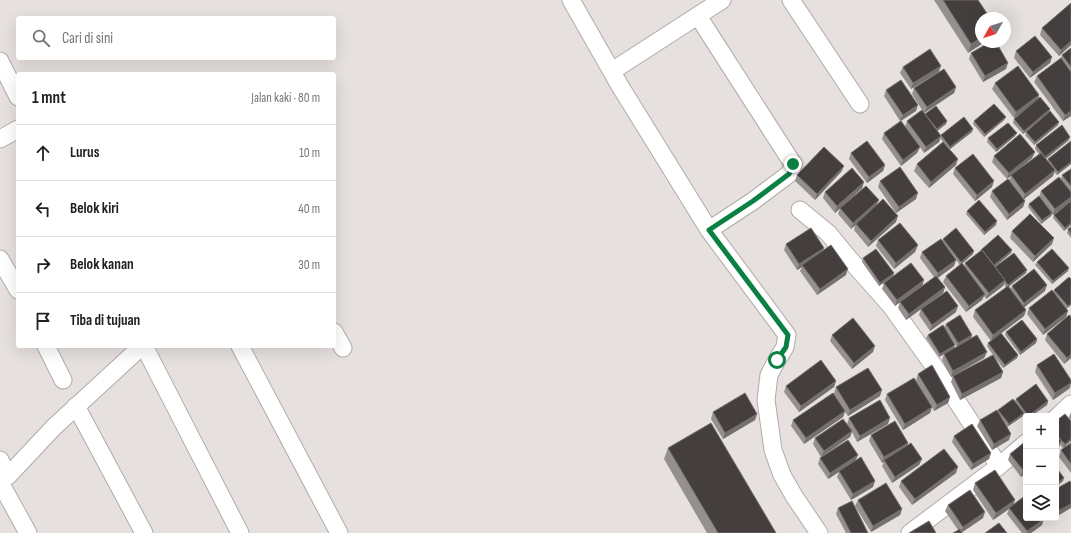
<!DOCTYPE html>
<html lang="id">
<meta charset="utf-8">
<style>
:root{--surface:#fff;--page:#f6f6f6;--text:#202124;--muted:#757577;--line:#e0e0e0}
body{margin:0;font-family:"Sofia Sans Condensed",sans-serif;background:var(--page);color:var(--text)}
.controls{position:absolute;right:12px;bottom:12px;display:grid;overflow:hidden;border-radius:4px;box-shadow:0 4px 16px #0002}
.controls button{width:36px;height:36px;display:grid;place-items:center;padding:0;border:0;border-bottom:1px solid var(--line);background:var(--surface);color:var(--text);font:20px sans-serif}
.compass{position:absolute;left:975px;top:12px;width:36px;height:36px;border-radius:50%;background:var(--surface);box-shadow:0 4px 16px #0002;rotate:231deg}
.stop{position:absolute;width:12px;height:12px;margin:-9px;border:3px solid #0b8043;border-radius:50%;background:#fff}
.stop.end{background:#0b8043;border-color:#fff;box-shadow:0 1px 4px #0008}
.list{margin:0;padding:0;list-style:none}
h2{display:flex;justify-content:space-between;align-items:center;height:52px;margin:0;padding:0 16px;font-size:17px}
h2 small{font-size:13px;font-weight:400;color:var(--muted)}
.list li{display:grid;grid-template-columns:26px 1fr auto;gap:12px;align-items:center;box-sizing:border-box;height:56px;padding:0 16px;border-top:1px solid var(--line)}
.list b{display:block;font-size:15px;white-space:nowrap}
.list em{font-size:13px;font-style:normal;color:var(--muted)}
.icon{flex:none;width:22px;height:22px;fill:none;stroke:currentColor;stroke-width:2;stroke-linecap:round;stroke-linejoin:round}
.map{position:relative;flex:none;width:1071px;height:533px;overflow:hidden}
.search{position:absolute;background:var(--surface);box-shadow:0 4px 16px #0002;left:16px;top:16px;width:320px;height:44px;display:flex;align-items:center;gap:10px;box-sizing:border-box;padding:0 14px;border-radius:4px;color:var(--muted);font-size:15px}
.panel{position:absolute;background:var(--surface);box-shadow:0 4px 16px #0002;left:16px;top:72px;width:320px;height:276px;border-radius:4px}
.map>svg:first-child{display:block}
</style>
<div class="map">
<svg width="1071" height="533" viewBox="0 0 1071 533">
<rect width="100%" height="100%" fill="#e6e1de"/>
<g fill="none" stroke-linecap="round" stroke-linejoin="round">
<g stroke="#b0aba8" stroke-width="19">
<path id="street" d="M571,0L620,86L709,230L787,335L785,347L777,360L769,375L766,400L773,450L782,475L794,496L819,533
M791,0L860,104
M698,16L793,164L792,169L789,174L753,201L709,230
M0,61L18,97
M612,71L722,0
M0,139L18,129
M800,210L828,233L852,262L891,306L936,369L999,466
M0,259L18,290
M334,332L343,348
M46,346L63,380
M144,346L240,533
M240,346L339,533
M76,406L144,533
M1056,418L1071,404
M0,460L8,476L54,427L142,346
M1,484L28,533
M910,533L999,466L1026,443"/>
</g>
<use href="#street" stroke="#fff" stroke-width="17"/>
</g>
<path fill="#95908e" d="M934,0H978L990,18L968,53Z
M1042,28L1071,45L1059,56L1040,35Z
M1071,48V116L1063,121L1034,82L1037,76L1061,58L1062,55Z
M1016,51L1052,57L1050,63L1030,78L1014,58Z
M971,53L1006,69L983,82L969,59Z
M941,66L939,72L956,87L954,93L924,113L912,94L914,88L937,73L911,89L900,73L903,67Z
M995,83L1039,95L1038,99L1050,109L1049,112L1023,134L1013,123L1014,119L1026,109L1014,118L992,89Z
M886,90L916,111L901,121L905,127L907,121L925,114L947,121L946,124L937,131L941,136V135L972,132L949,149L956,165L929,188L914,171L917,164L943,142L940,138L939,142L924,153L920,147L917,153L901,166L882,139L884,133L900,121L884,96Z
M1006,117L1004,120L984,137L973,124L974,121Z
M1058,125L1034,145L1025,135L1026,132Z
M1015,136L996,152L987,142L988,138Z
M1069,140L1046,159L1047,161L1048,159L1071,141V164L1057,175L1054,172L1053,176L1024,199L1025,201L1023,207L1007,220L990,197L992,191L1009,180L1011,176L1007,179L992,162L994,156L1035,152L1032,158L1017,171L1039,154L1035,149L1036,145Z
M851,153L885,165L883,171L867,183L849,159Z
M844,166L841,172L815,200L795,181L797,175Z
M955,168L992,187L975,201L953,174Z
M1071,169V201L1053,215L1052,214L1051,216L1041,224L1028,207L1029,204L1039,197L1041,191L1061,179L1062,175Z
M880,181L916,199L896,213L878,187Z
M864,182L862,188L846,203L877,205L896,222L868,247L854,230L855,225L851,229L838,214L840,208L835,213L823,198L825,192Z
M1071,201V225L1064,231L1053,218L1054,215Z
M967,211L996,225L984,235L966,214Z
M1071,227V238L1067,233L1068,229Z
M1012,231L1052,244L1033,262L1010,238Z
M943,239L973,254L962,264L964,267L965,263L980,251L981,250H1012L1011,253L995,267L1026,273L1009,286L1011,289L1012,286L1045,291L1024,307L1026,310L1024,316L991,341L973,317L975,310L1006,288L1004,284L1003,286L986,299L984,296L982,300L966,312L943,282L946,276L960,265L956,260L954,266L938,278L945,287L943,293L906,320L898,308L900,302L895,306L882,289L884,283L891,278L879,286L862,262L863,258L894,273L893,276L924,280L922,286L934,277L920,258L922,252L942,241Z
M878,240L918,245L915,252L894,269L876,246Z
M786,244L824,248L823,250L846,275L817,295L800,271L802,267L797,270L784,250Z
M1037,262L1068,271L1052,284L1035,265Z
M1054,290L1071,305L1066,309V317L1043,335L1027,314L1029,308L1053,292Z
M921,309L956,312L930,331L919,315Z
M1071,314V358L1064,364L1045,340L1047,334L1070,316Z
M946,324L972,335L971,339L957,347L944,327Z
M1006,332L1037,339L1036,343L1020,355L1005,335Z
M832,335L873,352L852,369L830,341Z
M928,335L954,348L987,352L984,358L951,377L942,360L944,354L939,357L926,338Z
M988,343L1018,355L1017,358L1003,368L994,356L1003,372L1001,378L960,400L951,382L953,376L993,355L987,346Z
M1037,365L1070,388L1053,400L1035,372Z
M918,374L950,397L948,403L934,411L932,407L930,413L903,430L885,400L887,394L927,400L916,380Z
M836,381L834,387L799,412L784,392L786,386Z
M836,387L880,396L848,416L845,412L843,417L804,444L791,426L793,420L834,393Z
M1016,399L1048,401L1047,405L1031,416H1026V418L1023,414V416L1007,427L1005,424L1009,440L992,450L977,426L980,420L998,411V410L1015,401Z
M713,412L757,414L755,420L723,439L711,419Z
M1071,412V420L1069,417Z
M849,418L888,424L857,442L852,432L850,437L821,457L813,444L815,438L847,424Z
M1056,421L1071,441L1063,448L1060,444L1059,447L1056,449Z
M871,435L907,446L922,459L919,465L892,483L882,466L884,462L882,463L869,441Z
M954,436L991,453L989,459L971,470L952,442Z
M1071,443V473L1059,457L1061,450Z
M668,448L776,533H707L664,459Z
M1010,454L1026,473L1021,477L1008,460Z
M858,455L855,461L873,487L851,500L837,477L839,472L828,479L818,464L820,458Z
M956,473L912,505L899,487L901,481Z
M975,483L1014,504L1042,525L1031,533H1022L1007,514L1009,509L993,520L973,490Z
M858,500L902,509L900,515L871,532L855,506Z
M948,505L983,518L962,532L958,530L945,511Z
M838,508L868,533H846L836,514Z"/>
<path fill="#75706e" d="M981,38V42H985L968,53L971,44Z
M1071,41V45L1059,56L1061,50Z
M1052,57L1050,63L1030,78L1033,72Z
M1008,63L1006,69L983,82L985,76Z
M941,66L938,72L911,89L913,83Z
M956,87L954,93L924,113L927,107Z
M1039,95L1037,101L1014,118L1016,112Z
M918,105L916,111L900,121L903,115Z
M1050,109L1049,112L1023,134L1024,131Z
M1071,111V116L1063,121L1065,115Z
M1006,117L1004,120L984,137L985,134Z
M947,121L946,124L936,132L937,129Z
M1059,122L1058,125L1034,145L1035,142Z
M973,129L972,132L949,150L950,147Z
M1017,133L1015,136L996,152L997,149Z
M941,136L939,142L924,153L926,147Z
M1070,137L1069,140L1044,160L1045,157Z
M920,147L917,153L901,166L903,160Z
M1035,152L1032,158L1007,179L1009,173Z
M958,159L956,165L929,188L931,182Z
M1071,162V164L1057,175L1058,172Z
M885,165L883,171L867,183L869,177Z
M844,166L841,172L815,200L817,194Z
M1055,170L1053,176L1023,200L1025,194Z
M994,181L992,187L975,201L977,195Z
M864,182L862,188L835,213L837,206Z
M918,193L916,199L896,213L899,207Z
M1071,197V201L1053,215L1055,209Z
M879,200L876,206L851,229L853,223Z
M1025,201L1023,207L1007,220L1009,214Z
M1052,213L1051,216L1041,224L1042,220Z
M898,216L896,222L868,247L871,241Z
M997,221L996,225L984,235L985,232Z
M1071,223V225L1064,231L1065,228Z
M1054,238L1052,244L1033,262L1035,256Z
M918,245L915,252L894,269L896,263Z
M824,248L822,254L802,265V267L797,270L799,264Z
M1012,250L1011,253L993,268L994,265Z
M974,251L973,254L960,265L961,262Z
M956,260L954,266L936,279L938,273Z
M1069,268L1068,271L1052,284L1053,281Z
M848,269L846,275L817,295L820,289Z
M1027,270L1026,273L1007,288L1008,285Z
M894,273L893,276L879,286L880,283Z
M924,280L922,286L895,306L897,300Z
M1005,280L1003,286L986,299L989,293Z
M1047,285L1045,291L1022,309L1024,303Z
M945,287L943,293L906,320L909,314Z
M985,294L982,300L966,312L969,306Z
M1071,303V305L1066,309L1068,306Z
M958,306L956,312L930,331L932,325Z
M1026,310L1024,316L991,341L993,335Z
M1068,311L1066,317L1043,335L1045,329Z
M972,335L971,339L957,347L958,343Z
M1037,339L1036,343L1020,355L1021,352Z
M955,345L954,348L939,357L940,354Z
M875,346L873,352L852,369L854,363Z
M987,352L984,358L951,377L953,371Z
M1071,354V358L1064,364L1067,358Z
M1018,355L1017,358L1003,368L1005,365Z
M1003,372L1001,378L960,400L962,394Z
M836,381L834,387L799,412L801,406Z
M1071,383L1070,388L1053,400L1055,393Z
M882,390L880,396L848,416L850,410Z
M950,397L948,403L934,411L937,405Z
M1048,401L1047,405L1031,416H1028Z
M932,407L930,413L903,430L905,424Z
M845,411L843,417L804,444L806,438Z
M1024,413L1023,416L1007,427L1009,424Z
M757,414L755,420L723,439L725,433Z
M890,418L888,424L857,442L860,436Z
M852,431L850,437L821,457L824,451Z
M1011,434L1009,440L992,450L994,444Z
M1071,439V441L1063,448L1065,444Z
M1061,441L1059,447L1056,449V445Z
M908,443L906,449L884,460V462L882,463L884,457Z
M991,453L989,459L971,470L973,464Z
M858,455L855,461L839,471V472L828,479L830,473Z
M922,459L919,465L892,483L895,477Z
M958,467L956,473L912,505L915,499Z
M1026,468V473L1021,477L1023,470Z
M1064,478L1063,481L1056,487V484Z
M875,481L873,487L851,500L853,494Z
M1015,500L1013,506L1009,508V509L993,520L996,513Z
M1071,504V508L1056,517V512Z
M902,509L900,515L871,532L873,526Z
M985,512L983,518L961,533L963,527Z
M1044,519L1042,525L1031,533H1027V531Z"/>
<path fill="#443f3e" stroke="#75706e" d="M943,0H978L990,18H981V38L971,44Z
M1071,3V41L1061,50L1042,28Z
M1035,36L1052,57L1033,72L1016,51Z
M990,42H996L1008,63L985,76L971,53Z
M1071,48V67L1062,55Z
M930,49L941,66L913,83L903,67Z
M1061,58L1071,72V111L1065,115L1037,76Z
M1018,66L1039,95L1016,112L995,83Z
M944,69L956,87L927,107L914,88Z
M901,80L918,105L903,115L886,90Z
M1040,97L1050,109L1024,131L1014,119Z
M994,104L1006,117L985,134L974,121Z
M936,106L947,121L937,129L925,114Z
M922,110L941,136L926,147L907,121Z
M1050,111L1059,122L1035,142L1026,132Z
M964,117L973,129L950,147L941,135Z
M901,121L920,147L903,160L884,133Z
M1008,123L1017,133L997,149L988,138Z
M1062,125L1070,137L1045,157L1036,145Z
M1020,134L1035,152L1009,173L994,156Z
M867,141L885,165L869,177L851,153Z
M1071,141V162L1058,172L1048,159Z
M943,142L958,159L931,182L917,164Z
M824,147L844,166L817,194L797,175Z
M1041,153L1055,170L1025,194L1011,175Z
M973,154L994,181L977,195L955,168Z
M900,167L918,193L899,207L880,181Z
M852,168L864,182L837,206L825,192Z
M1071,169V186L1062,175Z
M1059,177L1071,192V197L1055,209L1041,191Z
M1008,179L1025,201L1009,214L992,191Z
M866,186L879,200L853,223L840,208Z
M1039,196L1052,213L1042,220L1029,204Z
M883,199L898,216L871,241L856,224Z
M979,200L997,221L985,232L967,211Z
M1071,201V223L1065,228L1054,215Z
M1030,214L1054,238L1035,256L1012,231Z
M900,223L918,245L896,263L878,240Z
M1071,227V234L1068,229Z
M811,228L824,248L799,264L786,244Z
M956,228L974,251L961,262L943,239Z
M998,235L1012,250L994,265L982,250L981,251V250Z
M941,239L956,260L938,273L922,252Z
M831,245L848,269L820,289L802,265Z
M876,249L894,273L880,283L863,258Z
M1052,249L1069,268L1053,281L1037,262Z
M982,250L1005,280L989,293L965,263Z
M1014,253L1027,270L1008,285L1005,281V280L995,267Z
M911,263L924,280L897,300L884,283Z
M962,263L985,294L969,306L946,276Z
M1034,269L1047,285L1024,303L1012,286Z
M936,276L945,287L909,314L900,302Z
M1069,277L1071,279V303L1068,306L1054,290Z
M1008,286L1026,310L993,335L975,310Z
M1052,290L1068,311L1045,329L1029,308Z
M947,291L958,306L932,325L921,309Z
M960,315L972,335L958,343L946,324Z
M1069,315L1071,317V354L1067,358L1047,334Z
M853,318L875,346L854,363L832,335Z
M1022,320L1037,339L1021,352L1006,332Z
M943,325L955,345L940,354L928,335Z
M1001,333L1018,355L1005,365L988,343Z
M977,335L987,352L953,371L944,354Z
M1054,354L1071,380V383L1055,393L1037,365Z
M993,355L1003,372L962,394L953,376Z
M821,360L836,381L801,406L786,386Z
M932,365L950,397L937,405L918,374Z
M868,368L882,390L850,410L836,387Z
M914,378L932,407L905,424L887,394Z
M1036,384L1048,401L1028,416L1016,399Z
M745,393L757,414L725,433L713,412Z
M833,393L845,411L806,438L793,420Z
M1013,399L1024,413L1009,424L998,410Z
M880,400L890,418L860,436L849,418Z
M997,410L1011,434L994,444L980,420Z
M1065,414L1071,421V439L1065,444L1056,434V421Z
M843,419L852,431L824,451L815,438Z
M895,421L908,443L884,457L871,435Z
M711,423L776,533H718L668,448Z
M972,424L991,453L973,464L954,436Z
M1056,434L1061,441L1056,445Z
M848,440L858,455L830,473L820,458Z
M1026,441V468L1023,470L1010,454Z
M911,443L922,459L895,477L884,460Z
M1071,443V464L1061,450Z
M944,449L958,467L915,499L901,481Z
M861,457L875,481L853,494L839,471Z
M1056,467L1064,478L1056,484Z
M995,470L1015,500L996,513L975,483Z
M1070,481L1071,483V504L1056,512V489Z
M886,483L902,509L873,526L858,500Z
M970,490L985,512L963,527L948,505Z
M1026,495V518H1043L1044,519L1027,531L1009,508Z
M852,501L868,533H851L838,508Z
M929,521L936,533H909Z
M999,523L1007,533H985Z
M960,529L962,533H953Z"/>
<g fill="none" stroke-linecap="round" stroke-linejoin="round">
<path stroke="#0b8043" stroke-width="5" d="M777,360L786,347L788,335L709,230L753,201L789,174L792,169L793,164"/>
</g>
</svg>
<div class="controls">
<button>+</button>
<button>−</button>
<button><svg class="icon" aria-label="layers" viewBox="0 0 24 24"><path d="M12 4l9 5-9 5-9-5zM3 14l9 5 9-5"/></svg></button>
</div>
<svg class="compass" viewBox="-18 -18 36 36"><path d="M0-13l5 13h-10z" fill="#e53935"/><path d="M0 13l5-13h-10z" fill="#757577"/></svg>
<div class="stop" style="left:777px;top:360px"></div>
<div class="stop end" style="left:793px;top:164px"></div>
<div class="search"><svg class="icon" aria-label="search" viewBox="0 0 24 24"><circle cx="10" cy="10" r="6"/><path d="M15 15l6 6"/></svg>Cari di sini</div>
<section class="panel">
<h2>1 mnt<small>Jalan kaki · 80 m</small></h2>
<ul class="list">
<li><svg class="icon" aria-label="ahead" viewBox="0 0 24 24"><path d="M12 20V5M6 11l6-6 6 6"/></svg><div><b>Lurus</b></div><em>10 m</em></li>
<li><svg class="icon" aria-label="left" viewBox="0 0 24 24"><path d="M17 20v-9H6M10 6l-5 5 5 5"/></svg><div><b>Belok kiri</b></div><em>40 m</em></li>
<li><svg class="icon" aria-label="right" viewBox="0 0 24 24"><path d="M7 20v-9h11M14 6l5 5-5 5"/></svg><div><b>Belok kanan</b></div><em>30 m</em></li>
<li><svg class="icon" aria-label="arrive" viewBox="0 0 24 24"><path d="M6 21V4h12l-3 4 3 4H6"/></svg><div><b>Tiba di tujuan</b></div></li>
</ul>
</section>
</div>
